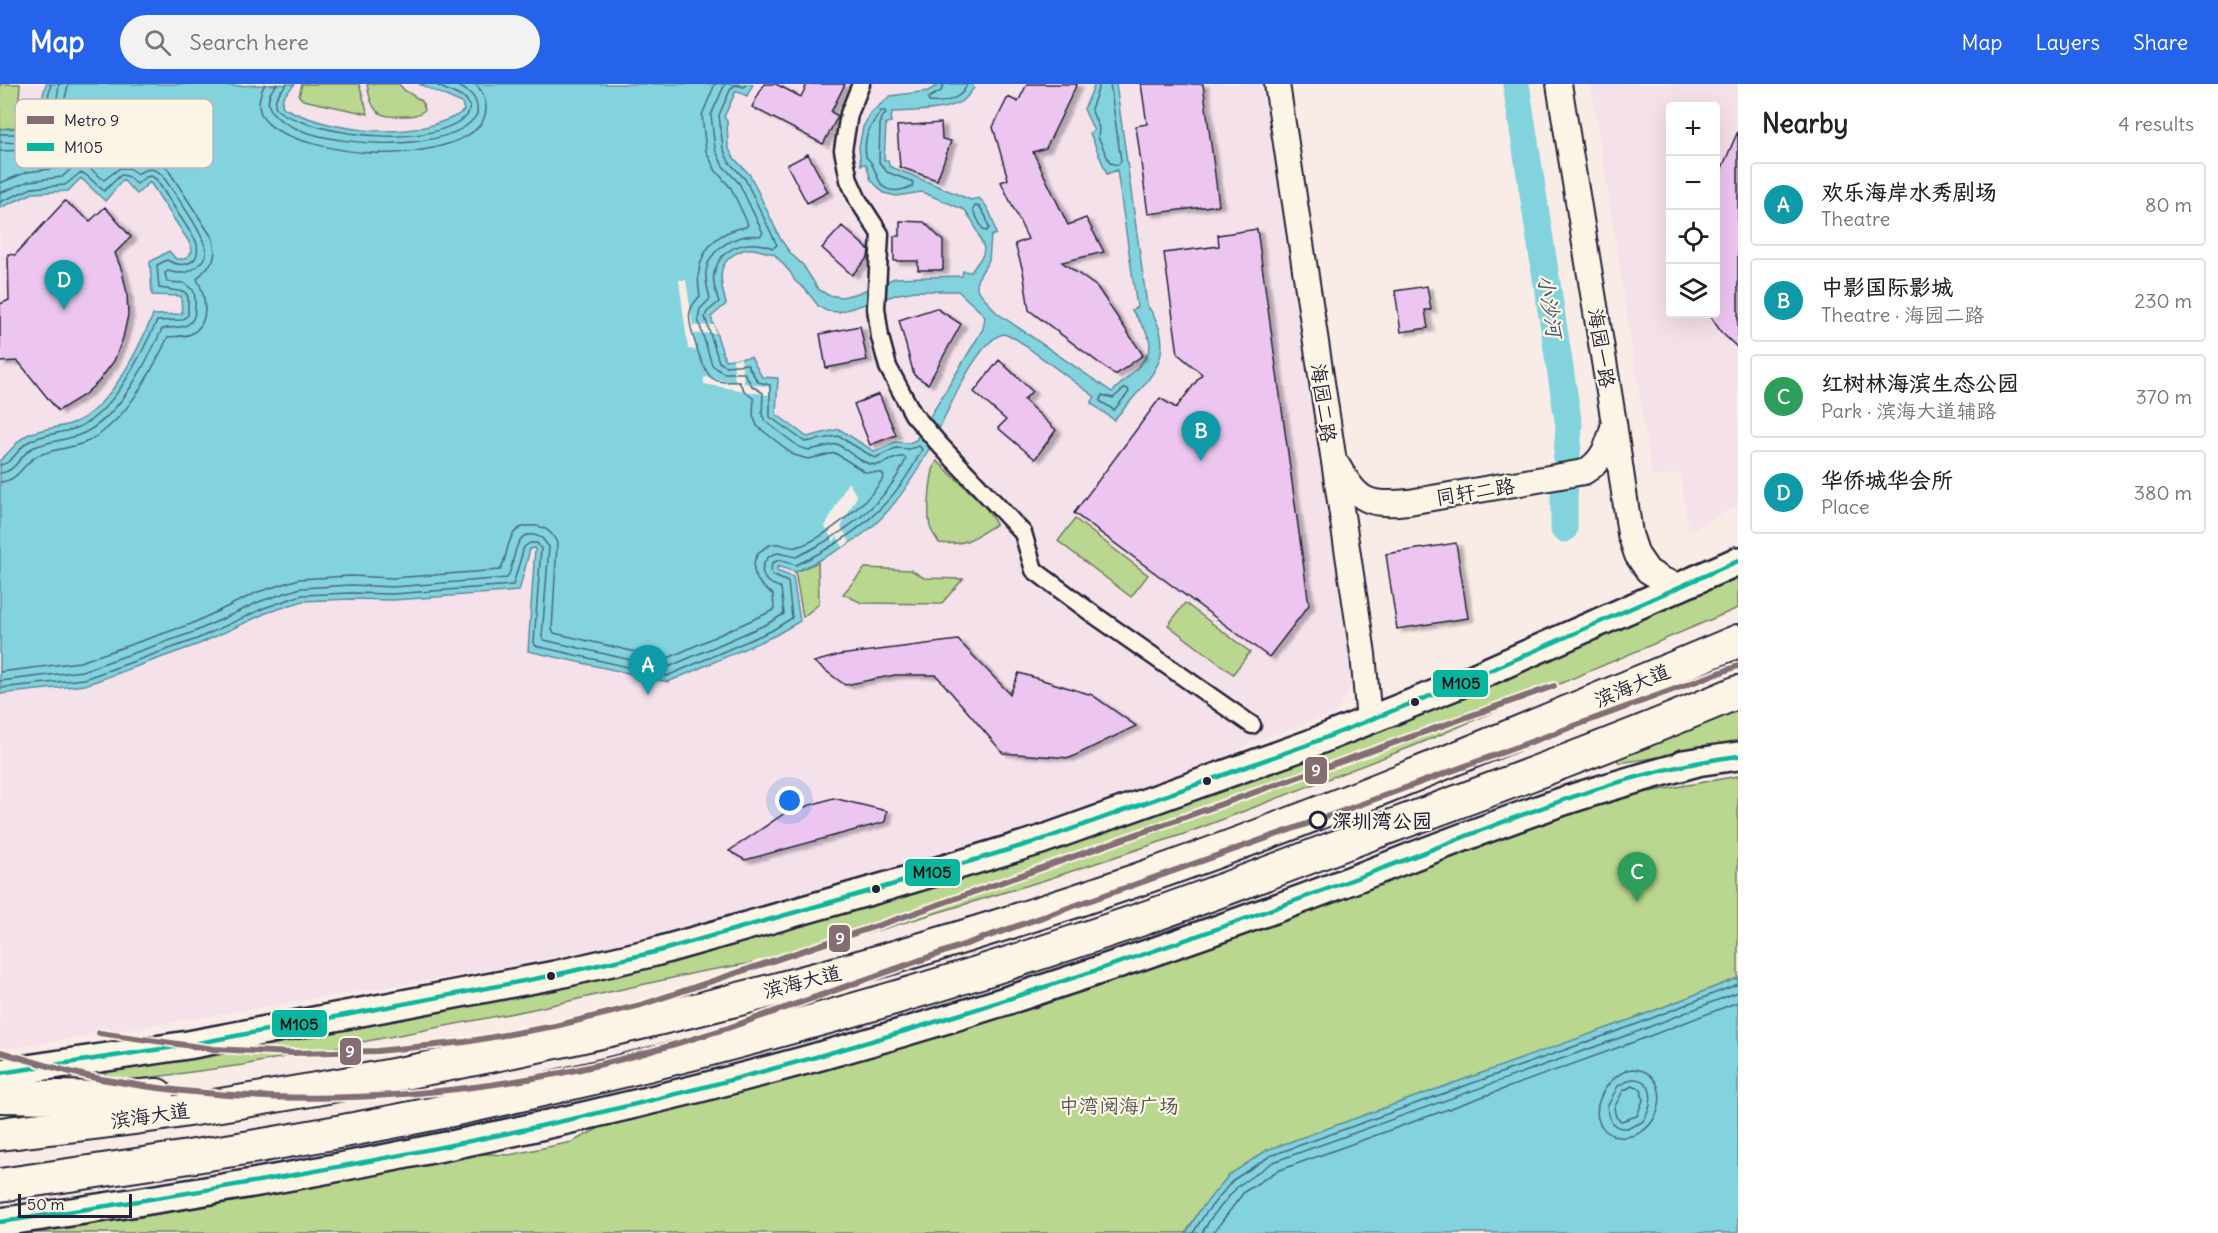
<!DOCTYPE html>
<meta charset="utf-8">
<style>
:root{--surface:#fff;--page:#f2f2f2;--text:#222;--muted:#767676;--line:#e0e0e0;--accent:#2563eb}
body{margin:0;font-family:Delius,"LXGW WenKai TC",sans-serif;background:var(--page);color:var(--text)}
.controls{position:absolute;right:18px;top:18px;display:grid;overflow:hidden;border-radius:6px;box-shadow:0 6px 24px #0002}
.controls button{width:54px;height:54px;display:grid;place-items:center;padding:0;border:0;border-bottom:2px solid var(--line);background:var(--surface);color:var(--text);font:30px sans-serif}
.scale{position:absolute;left:18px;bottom:15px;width:114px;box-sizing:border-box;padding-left:6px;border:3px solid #22223b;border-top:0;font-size:16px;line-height:21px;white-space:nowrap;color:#22223b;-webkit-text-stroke:4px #fcf5e5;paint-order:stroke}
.you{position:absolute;left:790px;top:717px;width:21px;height:21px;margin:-15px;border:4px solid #fff;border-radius:50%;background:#1a73e8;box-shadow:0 0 0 9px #1a73e833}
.badge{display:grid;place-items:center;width:39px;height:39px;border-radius:50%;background:var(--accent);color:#fff;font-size:20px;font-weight:700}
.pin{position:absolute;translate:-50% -50px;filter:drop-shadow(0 2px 3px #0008)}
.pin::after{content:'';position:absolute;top:32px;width:21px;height:18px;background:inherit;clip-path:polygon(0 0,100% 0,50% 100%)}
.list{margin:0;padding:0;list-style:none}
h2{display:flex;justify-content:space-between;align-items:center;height:78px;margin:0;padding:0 24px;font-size:26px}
h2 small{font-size:20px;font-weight:400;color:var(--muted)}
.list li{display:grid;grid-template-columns:39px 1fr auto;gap:18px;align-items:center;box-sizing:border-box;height:84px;margin:0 12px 12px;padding:0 12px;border:2px solid var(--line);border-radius:6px}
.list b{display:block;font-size:22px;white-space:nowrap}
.list p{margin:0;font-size:20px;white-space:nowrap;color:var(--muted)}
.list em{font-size:20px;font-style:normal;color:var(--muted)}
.icon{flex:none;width:33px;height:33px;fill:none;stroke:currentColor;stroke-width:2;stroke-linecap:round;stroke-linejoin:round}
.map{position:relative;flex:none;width:1738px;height:1149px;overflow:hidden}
header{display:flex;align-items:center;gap:36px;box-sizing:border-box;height:84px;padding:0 30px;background:var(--accent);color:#fff}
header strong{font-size:28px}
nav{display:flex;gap:33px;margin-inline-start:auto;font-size:21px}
.search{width:420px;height:54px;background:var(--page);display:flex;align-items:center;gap:15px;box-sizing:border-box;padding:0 21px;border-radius:33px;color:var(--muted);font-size:22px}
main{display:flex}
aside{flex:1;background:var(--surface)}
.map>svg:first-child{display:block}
</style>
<header>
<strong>Map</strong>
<div class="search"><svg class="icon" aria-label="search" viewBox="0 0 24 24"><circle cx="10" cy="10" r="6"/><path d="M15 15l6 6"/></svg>Search here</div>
<nav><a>Map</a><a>Layers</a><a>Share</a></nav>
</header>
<main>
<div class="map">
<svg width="1738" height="1149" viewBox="0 0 1738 1149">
<defs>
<filter id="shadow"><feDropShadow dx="5.5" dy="3" stdDeviation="1.5" flood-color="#0004"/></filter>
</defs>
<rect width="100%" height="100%" fill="#f9ece7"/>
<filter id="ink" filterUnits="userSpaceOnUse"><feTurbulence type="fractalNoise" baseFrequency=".0167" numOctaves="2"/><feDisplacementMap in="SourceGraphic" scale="12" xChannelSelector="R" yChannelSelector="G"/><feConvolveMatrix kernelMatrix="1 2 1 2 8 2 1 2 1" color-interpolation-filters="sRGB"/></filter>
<g filter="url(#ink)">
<path fill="#f5e1ea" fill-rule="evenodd" d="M0,0H1265L1355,595L1336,629L1252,658L1216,681L1033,745L890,787L620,860L490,886L0,966Z
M1591,0H1738V421L1689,447L1680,389L1652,393ZM1670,22H1716V230H1670Z"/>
<path fill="#bad78f" stroke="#6e7c65" stroke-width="1.5" d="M0,0H20L17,43L0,45Z
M302,0H359L368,30L303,16L299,12Z
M367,0H399L404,6L422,17L425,26C417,32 412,32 403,32C376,35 371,25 367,0Z
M937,377L984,421L996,440C974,454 966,462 939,459C936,453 931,448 930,442C927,430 930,386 937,377Z
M1075,435L1148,491L1131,513L1058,457Z
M818,478L819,520L803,533L795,488Z
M865,484L911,486L924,494L963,495L941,520L862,519L843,510Z
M1738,485V524L1416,661L1187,749L1042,797L883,845L776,875L699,888L529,926L243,981L96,1001L0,1003L899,811Z
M1185,519L1250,568L1233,590L1168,541Z
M1738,626V661L1619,679L1617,675Z
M1738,692V894L1635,934L1200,1126L1186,1149H0L466,1069L509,1071L572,1058L617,1035L1320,814L1615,714Z"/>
<path fill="#82d3dd" stroke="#5c8c9c" stroke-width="1.5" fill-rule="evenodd" d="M46,0H213L234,2L295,0L283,13L282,21L284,24C328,46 398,56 444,37C451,34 459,32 464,26L462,19L419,0H753L747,12L736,7L724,33L727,37L728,63L734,74L750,91L781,156L791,170L803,181L818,205L828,211L842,213L858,209L895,194L962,192L963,187L971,188L983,171L984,164L973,138L965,126L922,108L896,112L884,109L871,96L866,80L861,81L859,63L863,43L871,29L890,12L928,7L940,0H972L974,4C971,7 968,12 965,15C946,29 914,26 892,28L891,38L886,39L884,76H888L889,82L971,116L979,114C990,124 993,135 996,150L991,152L989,176L977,196V205L997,229L1112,308C1122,298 1151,275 1150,260C1149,248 1138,236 1132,226L1137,223L1117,86L1107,90L1090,49L1094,47L1084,25L1095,0H1116L1147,221C1183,272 1147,296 1114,336L1091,319L1095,313L1016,255L1004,250C976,254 942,342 928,367C913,395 892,427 867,447C845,464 820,476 795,488L777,482V487L793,493L800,537L774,552L668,598L528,567L535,464L530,465L519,507L393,516L351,515L303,517L266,529L199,560L85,601L0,610V376C10,369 16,357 27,351C43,343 64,345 80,336C114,316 138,266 153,231L182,230L181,212L152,211L150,178L169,167L176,175H185L192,168L191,161L150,98L137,110L123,96L105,117L81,94L68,107L33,109L0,124V45L29,44V34H37ZM746,165H754L774,170L790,188L795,197L806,206L819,223L827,227L839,228L899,210L915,207H958L983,230L985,234L983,245L916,356L909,359L895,358L875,368L839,345L807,353L776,330L778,294L762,293L751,273L725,276L711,233L726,220C719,194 715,175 746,165Z
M1738,894V1149H1186L1200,1126L1229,1091L1267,1066L1635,934Z"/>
<path fill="#f9ece7" d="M679,196H686L693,242L714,241L716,249L694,250L696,266L688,265Z
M741,274L744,299L769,303V311L704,300V293L735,298L733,275Z
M848,398L857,412L841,443L850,458L843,463L837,452L834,458L825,443Z"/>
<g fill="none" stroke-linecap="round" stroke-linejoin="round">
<path stroke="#48697c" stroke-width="1.5" d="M265,0C259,11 256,24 264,35C280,57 345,68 372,69C401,71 486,64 486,24C486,14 482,6 475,0
M277,0C222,57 448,84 477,30C479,12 468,6 453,0
M287,0C282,6 272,14 276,24C280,31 293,34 300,37C343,53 429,63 467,32L470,23L466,15L434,0
M944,0L941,7L928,14L929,18C943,20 963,15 967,0
M1100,0L1091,25L1099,44L1098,53L1110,79L1118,81L1121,77L1110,0
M881,27H885L886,30L881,34L880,39L879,78L887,88L913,98L912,103C871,117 882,85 866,73C863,50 870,43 881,27Z
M0,50H28L33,48L35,41L43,35L51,0
M0,58C9,58 26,60 34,56C49,48 58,16 59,0
M0,67C34,66 52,66 61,28C63,19 67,10 68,0
M0,99L27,88L58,84L69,76L77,73L91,74L103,83L114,76L123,74L137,78L155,76L167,84L213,155L215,168L213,177L197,195C205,210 212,239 191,250C184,253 175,252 168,253C151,289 126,337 90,356C74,365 53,364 37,372C22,380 19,397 0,398
M0,109L29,97L62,93L72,84L79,81L88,83L104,96L120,84H129L137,90C146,85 153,82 162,91C172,106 207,152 206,169C205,175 200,180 195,184C187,190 177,190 168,187L165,189L167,198L184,199L193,206C196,212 195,218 195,225C195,247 176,242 162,245C146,279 121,330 86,348C69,357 49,356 32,364C20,371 16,388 0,389
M0,118L32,104L65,101L80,89L85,90L104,107L121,91L127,92L137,100L146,93L151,92L156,95L196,157C203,179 183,186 167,176L157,181L159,204L185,208L188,213V231L182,236L157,237C141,270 116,325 81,342C65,350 44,349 28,358C18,364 12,380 0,381
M975,122L980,123L986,133L989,144L987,147L983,146L973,126Z
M1125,304L1128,305L1129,308L1114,326L1100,317L1102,311L1113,314Z
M0,588L80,578L191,540L258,508L299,495L351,492L393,494L500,486C511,469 503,439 536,442C546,443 553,450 557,459L552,546L554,549L666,575L774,526L773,510C755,501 744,477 766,463C779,455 786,465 796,463C822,457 873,415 884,392L882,389L865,388L835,369L808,375L794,371L757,342L753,331L754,315L745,308L739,298C729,297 720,300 712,294C702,286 687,239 690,228C691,221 696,217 700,212C693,176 709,149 746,143L748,140L731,104L716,87L706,67L702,31L715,0
M0,597L82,587L194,548L261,517L301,504L351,501L393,503L507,494C517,479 511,439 542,454L549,463L542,553L544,556L666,584L767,540L784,530L781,504C777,502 771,500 767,497C757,486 765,471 778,469L796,473C840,452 886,422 906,375L905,373C895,372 890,377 881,380C867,385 849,367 837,360L809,366L799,363L765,337L762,330L763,309L752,302L744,289H723L712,281L698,235L700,225L710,215C708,206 705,197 706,187C710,163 738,149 760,152L763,149L739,99L723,82L715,65L711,31L725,0
M0,604L84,595L197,555L264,524L302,511L351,509L393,510L513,501L524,463L530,459H537L541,465L534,559L536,562L667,592L771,547L792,534L788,498L772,491L771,486L772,479L779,476L796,481C851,455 895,422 922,365L919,362L909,365L896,364L875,374L838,352L805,358L770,333V301L758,298L747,280L726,282L719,278L705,233L707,228L719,218C716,208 711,196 715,186C723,160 752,155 773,164L777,161L745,95L729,78L723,64L719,31L731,4L736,1L744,3L746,0
M1632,985C1670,986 1667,1039 1635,1051C1627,1053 1620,1055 1612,1051C1580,1035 1606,990 1632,985Z
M1632,995C1656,994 1654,1024 1642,1038C1631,1044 1620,1048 1611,1038L1607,1023L1618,1002Z
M1632,1002L1641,1005L1643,1016L1637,1032L1621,1037L1616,1033L1614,1024L1623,1007Z
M1193,1149L1205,1130L1233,1096L1270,1072L1637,940L1738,900
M1202,1149L1211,1134L1238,1102L1273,1078L1639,947L1738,908
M1213,1149L1244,1108L1277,1087L1642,955L1738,918"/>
<path stroke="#82d3dd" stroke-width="27" d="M1516,0L1569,342L1564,414V445"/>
</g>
<path fill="#ecc6f0" stroke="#22223b" stroke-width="1.5" filter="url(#shadow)" d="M764,0H776L801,13L807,0H845L831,28L838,32L823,60L752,23Z
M1027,0H1077L1046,64L1033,68L1068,141L1086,134L1104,168L1062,178L1097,203L1143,271L1115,291L1029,226L1023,187L1015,160L1028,155L1001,98L1008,95L993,43L1008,13L1018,18Z
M1141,0H1203L1219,121L1148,130L1136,42L1147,40Z
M941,39L942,55L951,57L937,96L900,83L897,42Z
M1738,47V264L1721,248L1709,230H1716V98Z
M808,70L828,108L807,119L787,81Z
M65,117L90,137L105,123L131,153L115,169L122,187L127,209L128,231L123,254L114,277L99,297L84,311L58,327L18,277L0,278V220L9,216L8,170L15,171Z
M900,137L924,138L943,157V186H918V177H894V152H900Z
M842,142L869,166L868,173L852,191L822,164Z
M1257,145L1309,521L1269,573L1074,429L1160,314L1176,324L1202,290L1178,270L1164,169L1219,162L1218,151Z
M1427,202L1431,226H1425L1428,244L1401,248L1395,207Z
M936,224L961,240L928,300L914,291L899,236Z
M860,242L867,276L826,284L820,250Z
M999,276L1032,307L1024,316L1056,346L1035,375L998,344L1006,336L974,308Z
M879,310L896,351L870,361L854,320Z
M1456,459L1468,534L1397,545L1386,470Z
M958,556L1010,610L1019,589L1092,611L1136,642L1070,674L1003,669L936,591H895L845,601L814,578L839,571Z
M833,714L887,727L885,738L745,776L729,767L785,729Z"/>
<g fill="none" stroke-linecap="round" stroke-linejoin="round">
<g stroke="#22223b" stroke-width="21">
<path id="street" d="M861,0L849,30L843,66L849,96L858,116L880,150L876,224L880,253L888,283L913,330L939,360L1023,449L1034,486L1093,530L1252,641"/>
</g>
<g stroke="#22223b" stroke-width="28">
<path id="secondary" d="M1277,0L1363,570L1369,637
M1559,0L1614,339L1630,450L1637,471L1648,487L1663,496L1681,503
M1338,382C1358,418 1369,422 1409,418L1584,388C1602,378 1608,362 1613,343"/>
</g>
<g stroke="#22223b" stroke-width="32">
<path id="primary" d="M1683,680L1738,672
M0,989L188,961L555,891L655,868L888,802L1041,756L1307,661L1455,602L1738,477
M0,1138C346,1091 689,1019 1021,912C1117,881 1212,848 1307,813C1393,781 1477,746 1564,717C1609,702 1655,690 1701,677"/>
</g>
<g stroke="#22223b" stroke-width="36">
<path id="highway" d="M0,1012L108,1014L157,1011
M0,1050C54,1043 109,1038 163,1030C492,980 823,906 1137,796C1341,725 1539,640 1738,557
M0,1101C177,1076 355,1049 529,1009C736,962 942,904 1142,835C1220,808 1296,778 1373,749C1495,704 1618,659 1738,608"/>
</g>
<use href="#street" stroke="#fcf5e5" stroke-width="16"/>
<use href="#secondary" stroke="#fcf5e5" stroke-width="24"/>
<use href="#primary" stroke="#fcf5e5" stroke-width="27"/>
<use href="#highway" stroke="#fcf5e5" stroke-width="32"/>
<g stroke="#fcf5e5" stroke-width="9">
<path id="bus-1" d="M0,989L188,961L555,891L655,868L888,802L1041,756L1307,661L1455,602L1738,477
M0,1138C173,1113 346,1084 518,1047C698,1008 876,959 1051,901C1172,862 1291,819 1410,774C1516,733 1625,687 1738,672"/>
</g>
<use href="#bus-1" stroke="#08b59e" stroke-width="4.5"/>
<g stroke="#fcf5e5" stroke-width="10">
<path id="metro-1" d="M99,949L214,965L293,969L377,967L465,958L555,942L641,921L909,831L1554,602
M0,968C33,977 67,989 101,995C253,1023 410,1018 561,989C618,978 673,961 728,944L1318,736L1738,582"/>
</g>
<use href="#metro-1" stroke="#846e74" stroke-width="6"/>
</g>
</g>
<g fill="#22223b" stroke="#fcf5e5" stroke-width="2">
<circle cx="1415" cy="618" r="5"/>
<circle cx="1207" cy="697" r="5"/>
<circle cx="876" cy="805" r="5"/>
<circle cx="551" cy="892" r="5"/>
</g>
<circle fill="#fcf5e5" stroke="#22223b" stroke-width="3" cx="1318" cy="736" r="8"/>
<g text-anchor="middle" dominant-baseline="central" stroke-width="4.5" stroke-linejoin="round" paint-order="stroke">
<g font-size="20" fill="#22223b" stroke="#fcf5e5">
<text transform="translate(1602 264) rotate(81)">海园一路</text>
<text transform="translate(1324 319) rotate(82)">海园二路</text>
<text transform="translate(1475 407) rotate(-9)">同轩二路</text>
<text transform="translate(1632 601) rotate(-23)">滨海大道</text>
<text transform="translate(802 897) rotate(-14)">滨海大道</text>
<text transform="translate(150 1031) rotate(-8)">滨海大道</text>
</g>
<g font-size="20" font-weight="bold" fill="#22223b" stroke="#fcf5e5" text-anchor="start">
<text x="1332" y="736">深圳湾公园</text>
</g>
<g font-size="20" fill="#505854" stroke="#fcf5e5">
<text x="1119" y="1021">中湾阅海广场</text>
</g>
<g font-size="21" font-style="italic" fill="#3f576c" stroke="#fcf5e5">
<text transform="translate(1550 222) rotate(81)">小沙河</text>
</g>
</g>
<rect x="15" y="15" width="198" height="69" rx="9" fill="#fcf5e5" stroke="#bbb6b2" stroke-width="1.5"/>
<rect x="27" y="32" width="27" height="8" fill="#846e74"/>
<rect x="27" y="59" width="27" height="8" fill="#08b59e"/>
<g font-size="16" fill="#22223b">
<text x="64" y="42">Metro 9</text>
<text x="64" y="69">M105</text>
</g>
<g stroke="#fcf5e5" stroke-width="2">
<rect x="1432" y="585" width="57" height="29" rx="6" fill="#08b59e"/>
<rect x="1304" y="672" width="24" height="29" rx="6" fill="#846e74"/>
<rect x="904" y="774" width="57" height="29" rx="6" fill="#08b59e"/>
<rect x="828" y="840" width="23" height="29" rx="6" fill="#846e74"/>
<rect x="271" y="925" width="57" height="29" rx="6" fill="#08b59e"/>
<rect x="339" y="953" width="23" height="29" rx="6" fill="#846e74"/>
</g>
<g font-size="16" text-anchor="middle" font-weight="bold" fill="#fff">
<text x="1316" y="692">9</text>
<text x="840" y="860">9</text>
<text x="350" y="973">9</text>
</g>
<g font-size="16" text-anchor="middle" font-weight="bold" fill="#111">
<text x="1461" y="605">M105</text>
<text x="932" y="794">M105</text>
<text x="299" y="946">M105</text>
</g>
</svg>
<div class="controls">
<button>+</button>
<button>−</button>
<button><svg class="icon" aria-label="locate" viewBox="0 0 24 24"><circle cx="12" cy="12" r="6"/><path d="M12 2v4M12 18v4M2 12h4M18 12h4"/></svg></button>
<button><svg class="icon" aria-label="layers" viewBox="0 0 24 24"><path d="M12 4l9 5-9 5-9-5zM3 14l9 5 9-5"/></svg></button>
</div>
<div class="scale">50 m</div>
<div class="you"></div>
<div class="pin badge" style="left:648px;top:611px;background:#0f9aa8">A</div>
<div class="pin badge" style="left:1201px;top:377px;background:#0f9aa8">B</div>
<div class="pin badge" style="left:1637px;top:818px;background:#2e9e5b">C</div>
<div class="pin badge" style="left:64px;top:226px;background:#0f9aa8">D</div>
</div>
<aside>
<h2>Nearby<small>4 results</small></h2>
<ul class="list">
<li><span class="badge" style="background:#0f9aa8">A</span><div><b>欢乐海岸水秀剧场</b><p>Theatre</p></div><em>80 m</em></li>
<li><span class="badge" style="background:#0f9aa8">B</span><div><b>中影国际影城</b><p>Theatre · 海园二路</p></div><em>230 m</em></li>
<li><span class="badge" style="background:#2e9e5b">C</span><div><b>红树林海滨生态公园</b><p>Park · 滨海大道辅路</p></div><em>370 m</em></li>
<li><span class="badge" style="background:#0f9aa8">D</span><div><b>华侨城华会所</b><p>Place</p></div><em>380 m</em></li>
</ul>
</aside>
</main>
